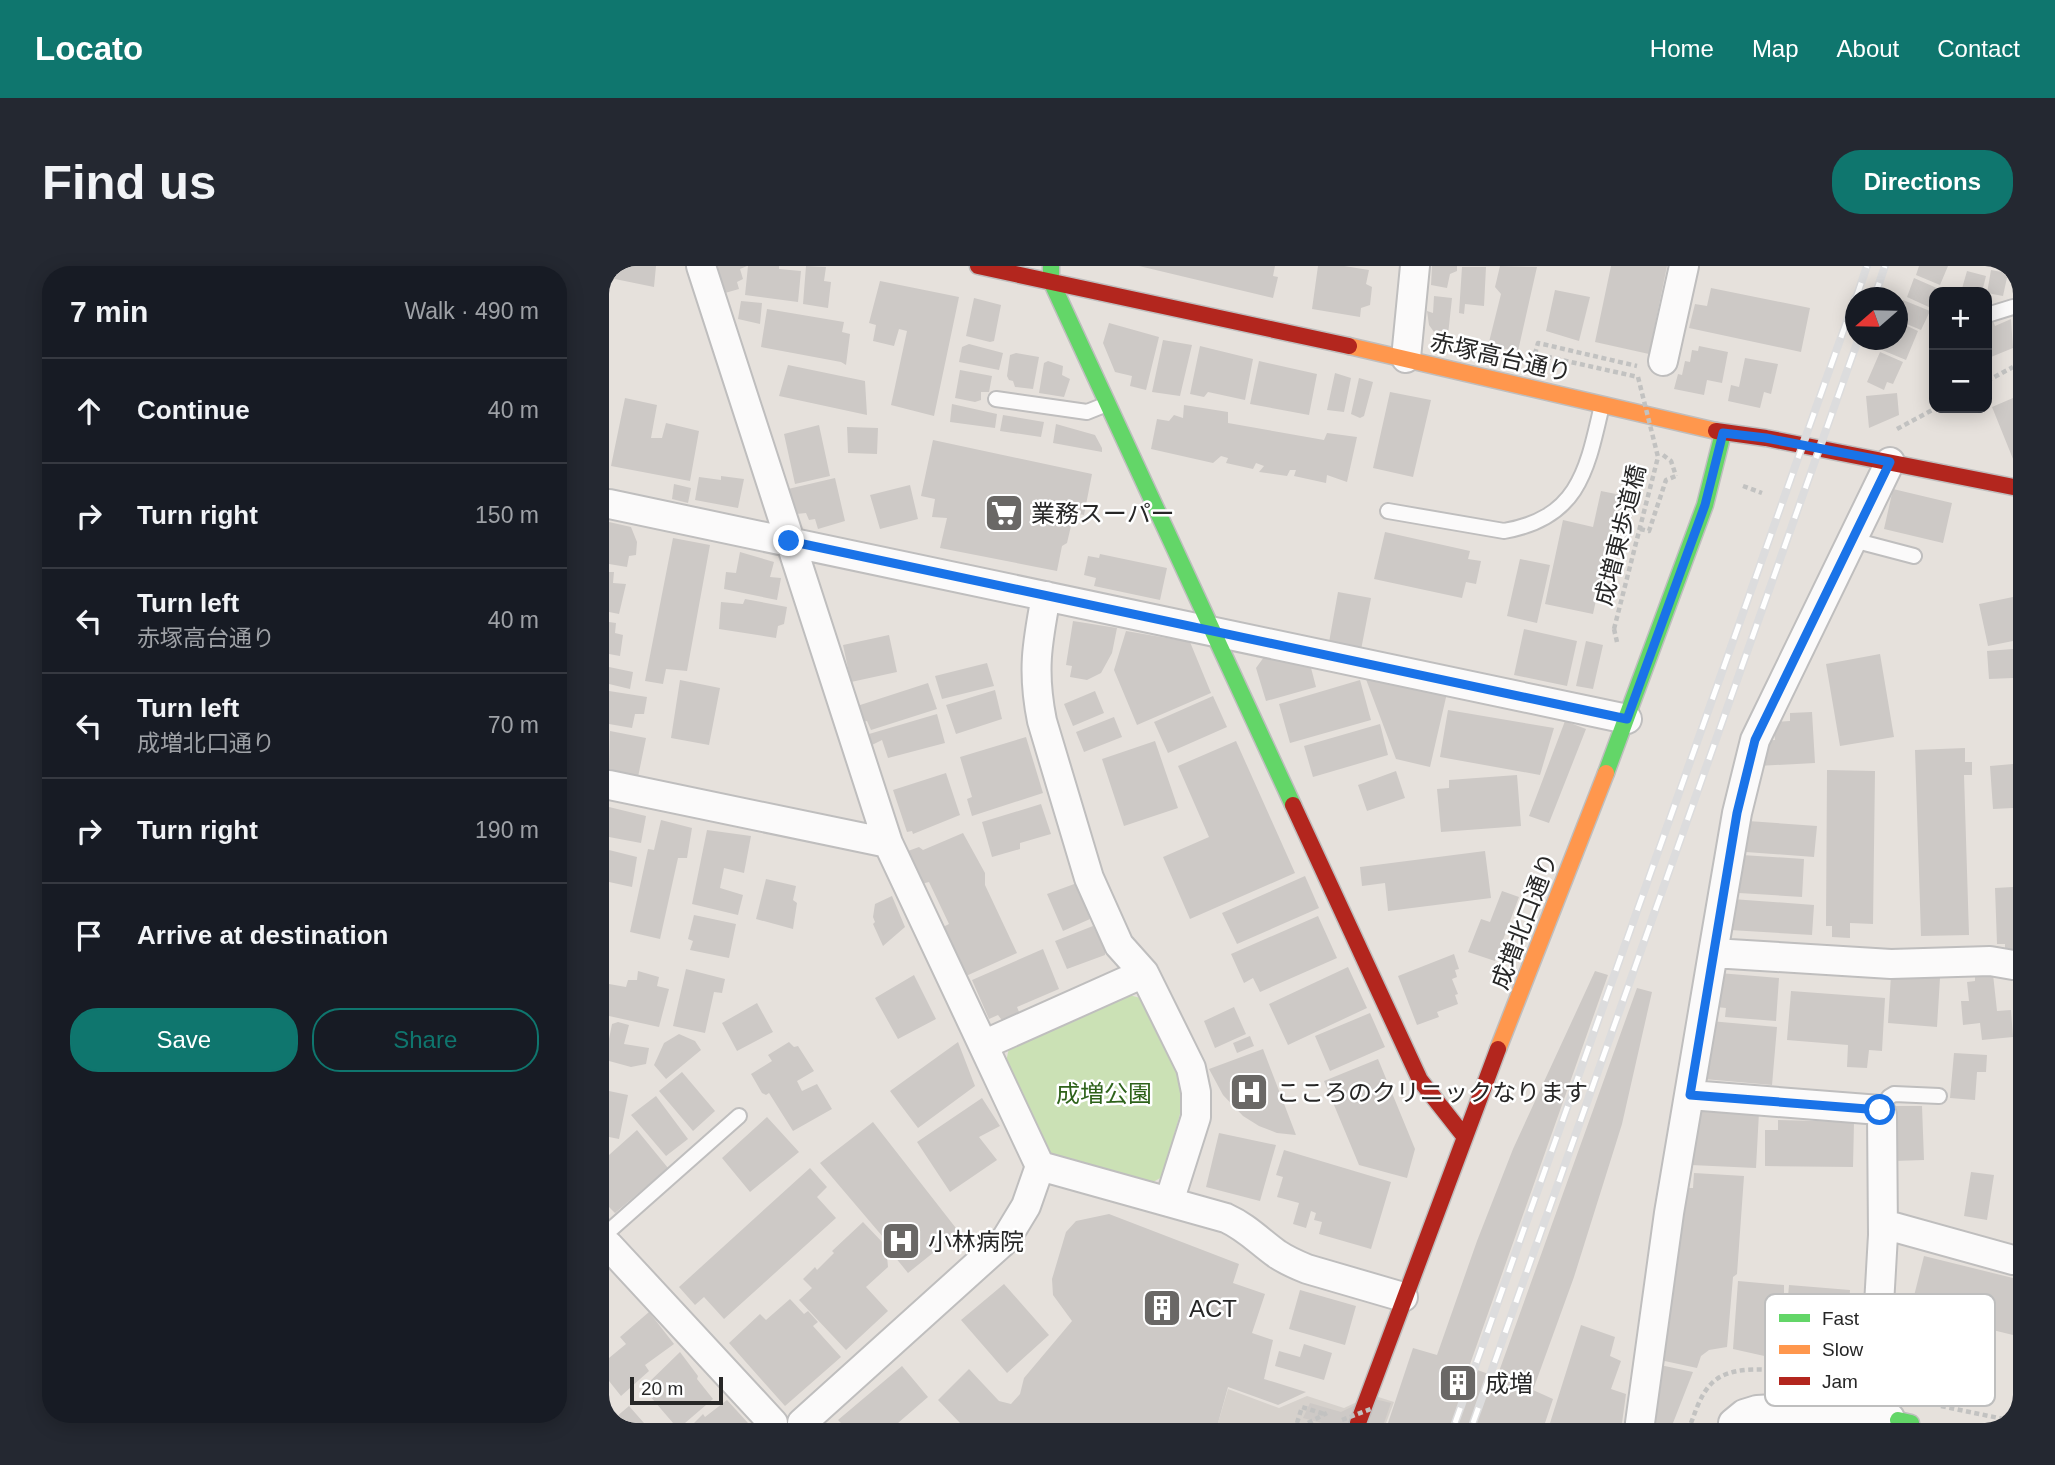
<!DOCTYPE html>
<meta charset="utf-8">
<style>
:root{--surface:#171b24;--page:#242831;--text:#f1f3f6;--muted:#9ea1a6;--line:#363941;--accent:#0f766e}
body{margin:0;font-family:Arial,"Noto Sans JP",sans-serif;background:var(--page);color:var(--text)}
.controls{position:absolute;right:21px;top:21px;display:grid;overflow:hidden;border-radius:14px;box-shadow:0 4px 18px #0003}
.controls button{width:63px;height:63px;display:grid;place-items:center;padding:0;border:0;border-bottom:2px solid var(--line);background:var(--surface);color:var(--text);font:35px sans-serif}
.compass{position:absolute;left:1236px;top:21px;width:63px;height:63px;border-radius:50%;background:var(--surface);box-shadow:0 4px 18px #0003;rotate:250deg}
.scale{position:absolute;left:21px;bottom:18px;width:93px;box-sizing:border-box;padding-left:7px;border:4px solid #272727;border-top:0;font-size:19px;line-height:24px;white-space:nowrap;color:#272727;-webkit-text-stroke:5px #fff;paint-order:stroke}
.stop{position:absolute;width:21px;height:21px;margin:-16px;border:5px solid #1a73e8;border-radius:50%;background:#fff}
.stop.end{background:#1a73e8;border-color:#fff;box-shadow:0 2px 7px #0008}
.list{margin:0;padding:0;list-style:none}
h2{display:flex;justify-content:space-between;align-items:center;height:91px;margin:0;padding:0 28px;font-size:30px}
h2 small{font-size:23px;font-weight:400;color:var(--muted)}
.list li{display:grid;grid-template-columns:46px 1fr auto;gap:21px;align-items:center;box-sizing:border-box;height:105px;padding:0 28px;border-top:2px solid var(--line)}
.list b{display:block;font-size:26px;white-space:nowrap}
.list p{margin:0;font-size:23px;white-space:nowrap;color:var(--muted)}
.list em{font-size:23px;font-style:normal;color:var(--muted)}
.actions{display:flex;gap:14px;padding:21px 28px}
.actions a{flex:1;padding:16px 0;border:2px solid var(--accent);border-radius:28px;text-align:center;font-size:24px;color:var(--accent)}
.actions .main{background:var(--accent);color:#fff}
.icon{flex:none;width:38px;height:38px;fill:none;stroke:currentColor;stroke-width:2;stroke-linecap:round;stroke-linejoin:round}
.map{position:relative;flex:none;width:1404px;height:1157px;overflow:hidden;border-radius:28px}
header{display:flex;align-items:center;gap:42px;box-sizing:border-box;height:98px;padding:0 35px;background:var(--accent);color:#fff}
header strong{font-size:33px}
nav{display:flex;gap:38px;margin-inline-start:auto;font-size:24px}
.intro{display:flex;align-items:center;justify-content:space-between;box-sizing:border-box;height:168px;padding:0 42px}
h1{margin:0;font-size:49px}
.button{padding:18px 32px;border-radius:28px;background:var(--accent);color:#fff;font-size:24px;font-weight:700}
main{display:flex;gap:42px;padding:0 42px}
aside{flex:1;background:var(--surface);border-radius:28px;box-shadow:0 4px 18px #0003}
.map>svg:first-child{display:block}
</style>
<header>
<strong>Locato</strong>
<nav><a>Home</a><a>Map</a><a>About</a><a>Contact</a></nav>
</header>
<div class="intro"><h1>Find us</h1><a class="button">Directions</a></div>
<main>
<aside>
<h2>7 min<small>Walk · 490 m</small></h2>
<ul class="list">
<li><svg class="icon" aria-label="ahead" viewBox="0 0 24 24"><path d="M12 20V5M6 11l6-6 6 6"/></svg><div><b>Continue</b></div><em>40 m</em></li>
<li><svg class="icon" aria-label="right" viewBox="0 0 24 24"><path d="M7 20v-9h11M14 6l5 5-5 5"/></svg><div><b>Turn right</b></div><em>150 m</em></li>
<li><svg class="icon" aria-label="left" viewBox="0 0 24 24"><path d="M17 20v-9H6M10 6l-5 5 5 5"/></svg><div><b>Turn left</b><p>赤塚高台通り</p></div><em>40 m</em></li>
<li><svg class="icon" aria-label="left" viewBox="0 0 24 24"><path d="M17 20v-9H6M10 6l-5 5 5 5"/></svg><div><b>Turn left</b><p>成増北口通り</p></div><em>70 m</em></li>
<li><svg class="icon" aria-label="right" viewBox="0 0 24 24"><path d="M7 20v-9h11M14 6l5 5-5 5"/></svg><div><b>Turn right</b></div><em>190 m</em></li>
<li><svg class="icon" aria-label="arrive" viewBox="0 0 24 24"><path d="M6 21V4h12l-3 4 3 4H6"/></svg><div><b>Arrive at destination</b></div></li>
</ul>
<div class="actions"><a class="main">Save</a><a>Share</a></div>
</aside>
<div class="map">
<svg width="1404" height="1157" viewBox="0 0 1404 1157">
<rect width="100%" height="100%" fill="#e6e1dc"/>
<path fill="#cbe1b5" d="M520,729L535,733L572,813L573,841L553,911L537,920L442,891L397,796L400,782Z"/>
<path fill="#d6d1cc" d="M619,1123L670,1142L698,1130L735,1142L763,1129L785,1136L777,1157H609Z"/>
<path fill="#cdc9c6" d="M3,0H47L45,21L1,12Z
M107,0H138L131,3L134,13L128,16L130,23L116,27Z
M139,0H170V3L192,5L189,36L136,29Z
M197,0L217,1L215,15L222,16L219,42L194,38Z
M530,0H666L664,10L669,11L664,32Z
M709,0H735L760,4L757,18L763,21L761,39L752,42L751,51L703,43Z
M823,0H848V5L841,8L838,22L822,19Z
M891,0L928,1L909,85L879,80L892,28L886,21Z
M1002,0H1058L1040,88L986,76Z
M1310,0H1339L1331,19L1307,9Z
M853,1H877L875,40L856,38L855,48L850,47Z
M1382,4L1399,7L1394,30L1378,27Z
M1358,5L1377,10L1373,26H1352Z
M1305,12L1330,23L1329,26H1325L1322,42L1298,31Z
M271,15L350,31L325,150L282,139L298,65L290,63L285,80L264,75L267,59L260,57Z
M1102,22L1201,42L1192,86L1080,62L1086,38L1098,40Z
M946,24L981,31L970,75L937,65Z
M825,30L843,32L839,69L825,66L820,59L818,45L824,47Z
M365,32L392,39L385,75L381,76L357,70Z
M1294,34L1321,45L1312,64L1288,54V47Z
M132,35L153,37L151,58L129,53Z
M158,43L235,56L233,66L241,68L237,99L232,96L152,81Z
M1402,53L1404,82L1382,91L1378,80V58L1384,55L1386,60Z
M500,57L550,71L537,124L521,120L523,110L506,106L494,77Z
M1296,59L1309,65L1297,94L1273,84L1278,74H1288V60L1295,63Z
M554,74L583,79L571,130L543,126Z
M360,78L394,87L390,104L350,96L353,81Z
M591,80L644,93L636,134L599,126L595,131L581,128Z
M1090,80L1119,86L1113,117L1098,114L1095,129L1065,123L1069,108L1073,109L1076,95L1081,96L1083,84L1089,85Z
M1271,86L1294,96L1284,118L1278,116L1275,124L1258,116Z
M407,87L430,91L424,123L406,121L404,115L400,114L398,110L401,89Z
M1136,92L1169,98L1162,128L1155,126L1151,142L1119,135L1122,119L1130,121Z
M439,95L454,100L453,109L461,113L455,131L430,127L435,97Z
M650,95L708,108L700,149L641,138Z
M179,99L256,115L258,149L170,130Z
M351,104L383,110L380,126H372V134L366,136L346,132Z
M726,107L742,112L735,146L718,144Z
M750,112L764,116L755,150L751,152L742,148Z
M781,126L822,134L804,211L764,202Z
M1288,127L1290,149L1260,162L1257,130Z
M16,132L48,139L42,172H53L57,157L90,165L81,215L2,200Z
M1404,132V193L1383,141Z
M343,138L388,148L386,162L341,156Z
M575,139L619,146V157L715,174L718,167L748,171L738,216L718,209L717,217L685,210L687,204H681L678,210L650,206L655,200L647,197L644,203L617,197L619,192L612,190L604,197L542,183L548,153L560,155L565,149L574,152Z
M394,149L435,156L432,171L391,165Z
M447,158L486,169L493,182V186L444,177Z
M210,159L221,210L186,218L175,168Z
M238,161L269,162L268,188L239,187Z
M324,174L483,208L475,249L465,247L458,277L453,280L448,305L331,282L338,252L323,251L326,233L312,230Z
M112,210L135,213L129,242L86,234L90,211L112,214Z
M226,212L236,255L209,263L206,253L200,254L197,247L187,248L179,223Z
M65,218L82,222L79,237L63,233Z
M301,219L309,253L271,263L261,229Z
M1284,223L1343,237L1334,277L1275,263Z
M992,225L1027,232L1019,268L1002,265L984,348L936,338L954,254L984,261Z
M0,256L22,261L28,276L27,289L20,290L18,301L0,298Z
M776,266L861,285L859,293L872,295L867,318L857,316L853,332L765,313Z
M64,272L101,279L78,405L57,403L54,418L36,415Z
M131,286L165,296L161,311L172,312L168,334L115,323L117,306L127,307Z
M491,288L558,302L551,334L485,320L487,312L475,309L479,290L490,292Z
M911,293L941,299L928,357L898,350Z
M0,306H5L4,317L17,318L10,348L0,346Z
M729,326L762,332L751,389L719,382Z
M1404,331V375L1379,380L1370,338Z
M136,333L178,341L175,358L169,360L167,372L110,363L112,336L134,338Z
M464,355L508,362L503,387L492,407L478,414L461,411L463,400L457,399Z
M0,356L7,357L6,367L14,369L11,390L0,388Z
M915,363L968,375L958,420L905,409Z
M517,365L581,376L602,427L528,459L505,404Z
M280,369L288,406L242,416L234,379Z
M977,375L994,379L984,423L967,420Z
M1404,383V412L1380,413L1378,385Z
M1271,388L1285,471L1231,480L1217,398Z
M655,391L701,398L707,421L657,435L647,402Z
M378,397L385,420L333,433L326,410Z
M0,401L24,406L21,423L0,418Z
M755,408L838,427L821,501L787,493Z
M71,414L111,422L100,479L62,472Z
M751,414L762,454L681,477L670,438Z
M319,417L328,443L262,464L258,455L253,456L248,440Z
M386,424L393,453L347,468L337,439Z
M0,425L38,431L35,448H26L23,462L0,458Z
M486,425L495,447L464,460L455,438Z
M604,430L618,461L559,487L545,456Z
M839,444L945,462L931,509L831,491Z
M1203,446L1206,497L1148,500L1153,475L1166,474L1164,456L1181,455V447Z
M328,448L336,477L279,492L273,474L263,479L260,468Z
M505,451L513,471L475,486L467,466Z
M956,455L977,463L940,557L920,550Z
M771,458L779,489L704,511L695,480Z
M1,465L37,472L29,511L0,503Z
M417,471L434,527L363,550L358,533L363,531L351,491Z
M546,475L569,542L515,560L493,493Z
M627,475L686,607L581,653L554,591L600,571L569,500Z
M1356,482V496H1363V509H1355L1360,669L1312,670L1306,484Z
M1404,498V542L1384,543L1381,500Z
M1218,504L1266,505L1264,658L1241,657V672L1223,671V660H1217Z
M787,505L796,532L758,545L749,519Z
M337,507L351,549L304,568L303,565L298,566L284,524Z
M908,509L912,560L832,566L828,523L840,522V514Z
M432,538L442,568L411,577V583L383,591L373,556Z
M0,541L37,550L32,577L0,571Z
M52,554L83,562L78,592H69L51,673L21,666L39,583L45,584Z
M1139,555L1208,560L1205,591L1137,586Z
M98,564L142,570L135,607L115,602L111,622L134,629L129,649L83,638Z
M354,567L376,607V619L408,687L357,710L334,661L340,658L320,616L312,618L299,585L310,581L314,584Z
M0,584L28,591L23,621L0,616Z
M876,585L882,632L779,645L776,617L753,620L751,601Z
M1133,589L1195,593L1193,631L1130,627Z
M696,610L710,642L628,678L613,647Z
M157,613L187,620L184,634L188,637L184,663L147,653Z
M468,617L481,653L454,665L438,628Z
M1404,621V683H1396V678H1388L1386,622Z
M893,625L910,631L886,695L859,686L872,653L881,656Z
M283,630L296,661L274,680L264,658L266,656L264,651L266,638Z
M1123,633L1205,639L1203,669L1121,664Z
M85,649L127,658L120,692L81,684L84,675L79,673Z
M709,650L728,692L651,726L644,712L635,717L622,688Z
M484,660L496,683V689L458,703L446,675Z
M434,683L450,723L408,741L412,751L395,757L389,749L380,753L363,714Z
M845,688L850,703L846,704L848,711L843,713L849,728L846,729L849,738L828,746L830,751L808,759L789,710Z
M739,701L758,742L679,779L660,738Z
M77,703L116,713L113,727L105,726L96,767L64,760Z
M29,705L50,711L48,720L60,723L50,761L0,750V718L17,721L19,714H28Z
M986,705L999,709L860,1101L888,1111L1028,722L1043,726L1013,858L965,1011L924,1124L944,1133L936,1157H779L804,1082L828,1089L868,975L904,883Z
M1110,707L1170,712L1167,755L1116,751L1117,742L1107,741Z
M1384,708L1388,745L1402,744L1404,771L1373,774L1371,757L1354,759L1352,735H1360L1358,716L1366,715V710Z
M305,709L327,753L289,773L266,732Z
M1282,709L1331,712L1328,761L1279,757Z
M1182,725L1276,732L1273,785L1260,784L1258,802L1238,801L1239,779L1178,774Z
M148,737L164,766L128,785L113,757Z
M625,741L637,768L606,782L595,755Z
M761,747L776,781L721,805L706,770Z
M1101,755L1168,761L1163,819L1095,813Z
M9,756L20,759L15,778L40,782L37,798L22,801L0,795V773L3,758Z
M70,768L86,775L92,784L57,813L45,799L55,777Z
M641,770L645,780L628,787L624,777Z
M180,776L185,781L189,780L205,805L188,815L193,825L208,818L223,843L184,865L160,827L157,829L153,827L142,808L163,795L159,789Z
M349,776L366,820L309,862L281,825Z
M654,783L687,869L668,867L650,860L634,850L614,829L600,803Z
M1345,787L1378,789L1377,806H1368L1366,834L1341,832Z
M769,793L806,883L798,912L750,899L715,815Z
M73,806L106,845L84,865L50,825Z
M0,825L19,829L10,873L0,871Z
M47,830L79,873L57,890L22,849Z
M373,832L391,860L370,871L388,894L341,926L308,876Z
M1283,840H1313L1315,894L1285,895Z
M1085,842L1150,846L1147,902L1082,899Z
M158,851L190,886L141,926L113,892Z
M1169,854L1245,856L1244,901L1156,900V864H1169Z
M264,856L350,966L299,1007L277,980L274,971L211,897Z
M28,864L59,902L6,947L0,941V889Z
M610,867L667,879L651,935L597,921Z
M675,884L782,916L762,983L710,968L713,956L705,954L707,947L702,945L697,962L684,958L690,937L668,931L674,911L667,909Z
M201,902L218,921L208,931L227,952L115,1053L95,1031L86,1039L70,1021Z
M1362,906L1385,909L1378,954L1355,950Z
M1085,907L1135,910L1128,1008L1124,1011L1118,1081L1100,1084L1092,1090L1088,1102L1051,1094L1070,922H1084Z
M500,948L630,998L624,1017L656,1028L643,1067L664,1074L655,1113L697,1126L669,1139L619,1121L609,1157H351L329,1134L360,1103L390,1135L402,1138L411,1128L415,1112L463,1055L444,1029L443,1013L457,966L467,955Z
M254,956L277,980L279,1001L257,1021L279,1045L237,1084L190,1034L203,1022L194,1013L206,1001L208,1004L225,987L223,985Z
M1315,990L1404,1012V1069L1355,1057L1353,1065L1314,1055L1316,1046L1305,1044L1307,1035L1304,1034Z
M1129,1015L1175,1019V1057L1257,1067L1254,1112L1124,1083Z
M395,1018L440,1069L398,1107L352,1054Z
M1180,1019L1241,1024L1239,1058L1177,1054Z
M691,1024L747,1040L736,1079L680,1063Z
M181,1033L195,1048L199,1045L209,1056L204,1060L232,1091L176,1140L120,1077L151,1048L157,1054Z
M40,1046L65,1078L36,1099L40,1105L12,1130L0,1115V1092L17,1078L11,1071Z
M972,1059L1006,1071L1001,1090L1012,1095L1002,1123L1017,1128L1013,1157H941Z
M695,1078L723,1087L715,1114L666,1100L670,1085L691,1091Z
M71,1086L89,1110L88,1113L104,1133L76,1157H64L34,1122Z
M1051,1099L1084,1106L1064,1157H1041Z
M293,1100L319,1131L289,1157H232L229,1154Z
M1156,1107L1175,1110L1174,1119L1155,1116Z
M761,1132L782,1137L775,1157H713L694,1152L701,1137L732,1146Z
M118,1134L139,1157H85L94,1148L96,1151Z
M20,1140L35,1157H0Z"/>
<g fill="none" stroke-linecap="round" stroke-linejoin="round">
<g stroke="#bfbebe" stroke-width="18">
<path id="lane" d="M1378,49L1404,41
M387,133L478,146L498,138
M779,245L895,265C970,252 978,204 993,139
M1244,274L1305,290
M1271,844L1280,831L1285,828L1330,830
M0,965L130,850"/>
</g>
<g stroke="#bfbebe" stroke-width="32">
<path id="street" d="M92,0L279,577L431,900L417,940L397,973L193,1157
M797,92L806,0
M1054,95L1075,0
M0,238L1018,453
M437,330C428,378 423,406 433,455L480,612L510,679L535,707L582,802L587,826V851L560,936
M0,519L279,577
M1104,687L1282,698L1381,695L1404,699
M374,779L535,707
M1081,829L1271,844L1273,849L1274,969L1265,1126L1261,1157
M431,900L617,952C637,961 650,975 668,988C677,994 688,999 698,1003L794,1031
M1274,958L1404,994
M0,980L164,1157
M1031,1157L1060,947L1104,687L1128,547L1146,474L1281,196
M1124,1157L1135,1148L1148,1144L1165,1143H1236L1281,1152"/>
</g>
<g stroke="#bfbebe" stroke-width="19">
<path id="fast" d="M442,0V15L684,539
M997,507L1096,239L1114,167
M1289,1154L1302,1157"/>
</g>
<g stroke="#bfbebe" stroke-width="19">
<path id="slow" d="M740,80L1107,165
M889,783L997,507"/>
</g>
<g stroke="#bfbebe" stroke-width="19">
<path id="jam" d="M369,0L740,80
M1107,165L1157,172L1404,221
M684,539L811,814L855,870
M749,1157L889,783"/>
</g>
<path stroke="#c2c2c1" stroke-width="4.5" stroke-dasharray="5 3.5" stroke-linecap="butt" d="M1378,115L1404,101
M1288,163L1327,142
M1054,189L1062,195L1067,210
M1134,220L1153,227
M1031,263L1040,265L1057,214L1067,210
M1005,363L1008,376
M1332,1140L1404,1155
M688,1157L693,1141L715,1148
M699,1157L718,1147
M1082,1157C1087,1144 1092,1128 1102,1118C1126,1092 1188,1108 1220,1111"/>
<use href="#lane" stroke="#fbfafa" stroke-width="14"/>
<use href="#street" stroke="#fbfafa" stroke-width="28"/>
<use href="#fast" stroke="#63d668" stroke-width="16"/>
<use href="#slow" stroke="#ff974d" stroke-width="16"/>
<use href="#jam" stroke="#b3261e" stroke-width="16"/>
<g stroke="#dcdcdd" stroke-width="8">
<path id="rail" d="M1247,32L1258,0
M1265,32L1276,0
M846,1157L1246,32
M864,1157L1249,74"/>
</g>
<use href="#rail" stroke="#fff" stroke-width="5" stroke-dasharray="16" stroke-linecap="butt"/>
<path stroke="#c2c2c1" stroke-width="4.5" stroke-dasharray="5 3.5" stroke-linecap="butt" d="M1005,363L1049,191L1029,111L926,88L929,77L1028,100
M733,1154L762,1143"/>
</g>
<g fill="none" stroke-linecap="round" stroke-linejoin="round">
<path stroke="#1a73e8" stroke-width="9" d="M180,275L1018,453L1096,239L1114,167L1157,172L1281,196L1146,474L1128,547L1081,829L1271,844"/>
</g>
<defs>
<g id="supermarket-square" transform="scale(2.0125)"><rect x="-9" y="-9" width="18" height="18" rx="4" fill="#6a6866" stroke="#fff"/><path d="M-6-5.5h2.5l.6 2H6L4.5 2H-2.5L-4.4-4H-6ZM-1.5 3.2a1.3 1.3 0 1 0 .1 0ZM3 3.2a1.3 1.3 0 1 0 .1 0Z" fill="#fff"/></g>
<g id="hospital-square" transform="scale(2.0125)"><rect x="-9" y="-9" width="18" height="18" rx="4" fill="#6a6866" stroke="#fff"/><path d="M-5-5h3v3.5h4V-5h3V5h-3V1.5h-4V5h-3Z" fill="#fff"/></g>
<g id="building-square" transform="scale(2.0125)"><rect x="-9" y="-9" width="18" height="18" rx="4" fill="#6a6866" stroke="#fff"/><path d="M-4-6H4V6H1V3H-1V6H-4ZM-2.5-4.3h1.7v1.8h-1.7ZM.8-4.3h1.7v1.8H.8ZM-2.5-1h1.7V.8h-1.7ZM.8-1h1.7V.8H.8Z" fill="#fff"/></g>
</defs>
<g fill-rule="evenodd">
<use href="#supermarket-square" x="395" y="247"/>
<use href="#hospital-square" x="640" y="826"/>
<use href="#hospital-square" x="292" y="975"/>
<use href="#building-square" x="553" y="1042"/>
<use href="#building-square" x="849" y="1117"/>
</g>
<g text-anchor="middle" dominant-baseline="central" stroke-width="5" stroke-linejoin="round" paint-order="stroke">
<g font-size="24" fill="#272727" stroke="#fff">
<text transform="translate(892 91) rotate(13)">赤塚高台通り</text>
<text transform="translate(1011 269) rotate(-76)">成増東歩道橋</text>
<text transform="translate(915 655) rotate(-69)">成増北口通り</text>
</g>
<g font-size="24" fill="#272727" stroke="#fff" text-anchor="start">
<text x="422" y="247">業務スーパー</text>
<text x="667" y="826">こころのクリニックなります</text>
<text x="319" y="975">小林病院</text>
<text x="580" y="1042">ACT</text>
<text x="876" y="1117">成増</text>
</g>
<g font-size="24" fill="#2e621a" stroke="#fff">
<text x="495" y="827">成増公園</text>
</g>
</g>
<rect x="1156" y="1028" width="230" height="112" rx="10" fill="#fff" stroke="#bebebe" stroke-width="2"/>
<rect x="1170" y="1048" width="31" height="8" fill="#63d668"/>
<rect x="1170" y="1079" width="31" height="9" fill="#ff974d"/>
<rect x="1170" y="1111" width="31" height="8" fill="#b3261e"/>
<g font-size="19" fill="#272727">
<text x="1213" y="1059">Fast</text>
<text x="1213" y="1090">Slow</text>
<text x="1213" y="1122">Jam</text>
</g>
</svg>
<div class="controls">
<button>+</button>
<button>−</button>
</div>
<svg class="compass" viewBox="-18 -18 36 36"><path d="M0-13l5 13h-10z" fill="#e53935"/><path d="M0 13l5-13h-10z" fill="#9ea1a6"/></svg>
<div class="scale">20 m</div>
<div class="stop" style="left:1271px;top:844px"></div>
<div class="stop end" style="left:180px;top:275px"></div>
</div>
</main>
